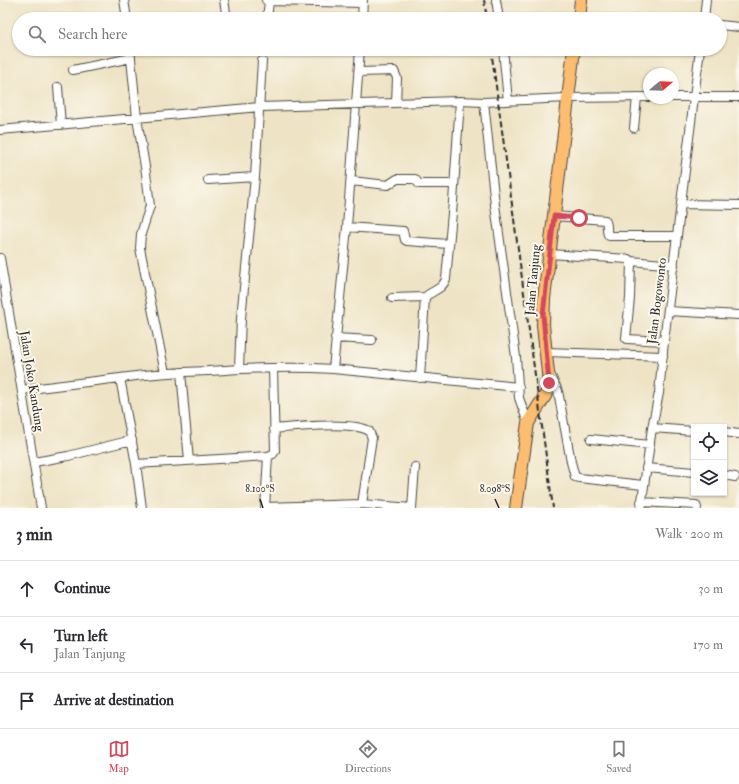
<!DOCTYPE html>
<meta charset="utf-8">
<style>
:root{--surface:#fff;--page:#f2f2f3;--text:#2b2b33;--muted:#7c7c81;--line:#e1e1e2;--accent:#d1495b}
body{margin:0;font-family:"IM FELL Double Pica",serif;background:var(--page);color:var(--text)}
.controls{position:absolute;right:12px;bottom:12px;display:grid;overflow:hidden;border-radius:0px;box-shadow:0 1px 3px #0004}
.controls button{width:36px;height:36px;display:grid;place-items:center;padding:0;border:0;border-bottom:1px solid var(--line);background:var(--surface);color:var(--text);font:20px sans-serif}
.compass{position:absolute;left:643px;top:68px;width:36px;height:36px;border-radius:50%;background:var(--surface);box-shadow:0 1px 3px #0004;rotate:71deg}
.stop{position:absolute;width:12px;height:12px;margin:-9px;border:3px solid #d1495b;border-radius:50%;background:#fff}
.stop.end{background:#d1495b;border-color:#fff;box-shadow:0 1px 4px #0008}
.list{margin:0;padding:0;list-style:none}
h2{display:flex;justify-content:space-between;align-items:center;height:52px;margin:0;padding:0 16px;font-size:17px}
h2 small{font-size:13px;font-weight:400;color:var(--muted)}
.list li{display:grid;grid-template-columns:26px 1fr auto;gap:12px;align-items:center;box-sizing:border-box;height:56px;padding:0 16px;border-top:1px solid var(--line)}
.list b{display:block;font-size:15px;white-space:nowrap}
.list p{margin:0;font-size:13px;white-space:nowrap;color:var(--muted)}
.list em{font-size:13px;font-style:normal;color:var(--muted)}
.icon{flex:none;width:22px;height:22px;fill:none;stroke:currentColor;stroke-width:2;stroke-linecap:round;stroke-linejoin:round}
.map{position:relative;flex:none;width:739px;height:508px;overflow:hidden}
.search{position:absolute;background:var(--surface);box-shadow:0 1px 3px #0004;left:12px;right:12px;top:12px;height:44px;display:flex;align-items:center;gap:10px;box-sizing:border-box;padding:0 14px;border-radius:22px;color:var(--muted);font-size:15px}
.sheet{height:220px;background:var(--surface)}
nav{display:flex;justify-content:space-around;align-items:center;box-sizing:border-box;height:56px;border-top:1px solid var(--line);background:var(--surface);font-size:11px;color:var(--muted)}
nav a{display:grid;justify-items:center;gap:2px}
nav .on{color:var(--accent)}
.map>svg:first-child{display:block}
</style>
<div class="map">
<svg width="739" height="508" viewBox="0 0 739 508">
<rect width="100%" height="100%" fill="#fbf7ec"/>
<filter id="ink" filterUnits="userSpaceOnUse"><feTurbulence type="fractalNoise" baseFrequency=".025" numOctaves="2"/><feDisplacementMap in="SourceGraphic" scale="8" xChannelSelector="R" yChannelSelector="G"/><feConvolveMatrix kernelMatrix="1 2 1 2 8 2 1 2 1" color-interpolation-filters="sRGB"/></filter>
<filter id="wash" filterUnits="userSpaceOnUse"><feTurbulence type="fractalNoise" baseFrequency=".012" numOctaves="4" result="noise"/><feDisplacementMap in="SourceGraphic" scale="16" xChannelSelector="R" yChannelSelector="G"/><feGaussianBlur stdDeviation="0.9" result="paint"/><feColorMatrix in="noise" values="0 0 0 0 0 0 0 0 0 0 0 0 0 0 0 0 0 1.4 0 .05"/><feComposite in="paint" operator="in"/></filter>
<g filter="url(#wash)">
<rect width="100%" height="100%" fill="#eee3c4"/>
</g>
<g filter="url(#ink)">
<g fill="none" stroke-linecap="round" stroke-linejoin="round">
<g stroke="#484742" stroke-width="10">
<path id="street" d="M124,0L127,19
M224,0L227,19
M266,0L269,1L363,3
M496,0L499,19
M267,19L269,1
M362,19L363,0
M704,19L706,0
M720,25L739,27
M130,49L137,118L146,173L150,206L141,234L140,248L165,373
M360,49L347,227L333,369L519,387
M503,49L508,101
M73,70L131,58
M359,72L394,71L397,78L396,103
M58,87L61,125
M673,97H739
M484,102L495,205L516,357L519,398L528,423
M634,128L637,97
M0,130L260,107L460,101L484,102L568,98L649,97
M208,180L255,177
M351,181L388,185L397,179H415L419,184H454
M681,204L739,205
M554,216L605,220C609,225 605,232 609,236H677
M347,227L403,231L405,240L407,241L449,244
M549,254L628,259L631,261L674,265
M0,258L41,508
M631,261L630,298L626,338L627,339L664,341
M392,298L425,297
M668,311L739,315
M335,338L372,340
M546,352L663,356
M239,369L241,318L255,177L262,61
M181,372L189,461
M550,374L558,391L571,462L575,477L579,478L643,485
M420,378L425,297C433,290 442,290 446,279L453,202L460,101
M22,390L120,378
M652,428L694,431
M274,429C294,427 354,421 369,431L372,438L362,504
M724,432L739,434
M591,439L650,445
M34,462L68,456L132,440
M136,464L268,456L273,454L275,451L273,368
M646,468L694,472
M724,475L735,477
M641,502L696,505L697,508
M265,507L362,504L412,508
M142,508L136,464L120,378C149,374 178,372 208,371C250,368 291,366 333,369
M265,508L268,456
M412,508L415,467
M641,508L652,428L659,393L664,341L700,49"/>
</g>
<g stroke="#484742" stroke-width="14">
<path id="primary" d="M579,19L581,0
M516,508L528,423L548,391L549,383L543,325L544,299L574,49"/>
</g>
<use href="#street" stroke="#fff" stroke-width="8"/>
<use href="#primary" stroke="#fcbd6f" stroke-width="12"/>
<path stroke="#2b2b2b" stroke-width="2" stroke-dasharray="6 3" stroke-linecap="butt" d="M484,0L487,19
M491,49L553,508"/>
</g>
</g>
<g fill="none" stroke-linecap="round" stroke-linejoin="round" filter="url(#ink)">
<path stroke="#d1495b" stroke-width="5" d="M549,383L543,315L554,216L579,218"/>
</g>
<path fill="none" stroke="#2b2b2b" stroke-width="1.5" d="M260,499L263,508M495,499L499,508"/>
<g text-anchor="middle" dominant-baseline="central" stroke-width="4" stroke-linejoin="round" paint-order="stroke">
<g font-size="13" fill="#2b2b2b" stroke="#fbf7ec">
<text transform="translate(533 280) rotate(-85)">Jalan Tanjung</text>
<text transform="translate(657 301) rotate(-83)">Jalan Bogowonto</text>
<text transform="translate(32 381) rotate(81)">Jalan Joko Kandung</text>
</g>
</g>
<g font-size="10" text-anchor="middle" fill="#2b2b2b" stroke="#fbf7ec" stroke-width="4" stroke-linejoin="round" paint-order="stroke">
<text x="260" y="492">8.100°S</text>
<text x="495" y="492">8.098°S</text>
</g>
</svg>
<div class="controls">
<button><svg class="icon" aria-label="locate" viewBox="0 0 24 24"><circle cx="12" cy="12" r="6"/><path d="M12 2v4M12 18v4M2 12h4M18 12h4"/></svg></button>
<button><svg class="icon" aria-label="layers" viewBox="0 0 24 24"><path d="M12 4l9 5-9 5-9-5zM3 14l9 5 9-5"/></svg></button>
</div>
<svg class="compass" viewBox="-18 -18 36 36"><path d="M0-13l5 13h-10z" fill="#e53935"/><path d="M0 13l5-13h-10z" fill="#7c7c81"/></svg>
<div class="stop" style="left:579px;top:218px"></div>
<div class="stop end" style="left:549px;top:383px"></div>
<div class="search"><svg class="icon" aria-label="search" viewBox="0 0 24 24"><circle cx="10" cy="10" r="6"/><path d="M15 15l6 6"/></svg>Search here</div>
</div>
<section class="sheet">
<h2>3 min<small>Walk · 200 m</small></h2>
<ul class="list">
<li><svg class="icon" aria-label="ahead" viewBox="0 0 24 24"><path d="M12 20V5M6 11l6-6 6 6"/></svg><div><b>Continue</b></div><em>30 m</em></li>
<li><svg class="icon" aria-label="left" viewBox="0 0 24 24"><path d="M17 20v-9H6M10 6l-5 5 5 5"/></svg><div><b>Turn left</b><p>Jalan Tanjung</p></div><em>170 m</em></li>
<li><svg class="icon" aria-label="arrive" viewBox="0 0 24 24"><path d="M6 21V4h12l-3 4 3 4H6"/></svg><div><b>Arrive at destination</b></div></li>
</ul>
</section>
<nav>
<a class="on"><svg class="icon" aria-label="map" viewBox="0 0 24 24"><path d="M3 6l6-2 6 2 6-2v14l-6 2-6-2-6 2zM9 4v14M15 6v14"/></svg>Map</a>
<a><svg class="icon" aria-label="directions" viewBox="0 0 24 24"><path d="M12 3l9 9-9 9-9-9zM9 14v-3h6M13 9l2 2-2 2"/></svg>Directions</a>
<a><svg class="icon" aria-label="saved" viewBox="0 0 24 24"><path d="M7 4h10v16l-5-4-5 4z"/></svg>Saved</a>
</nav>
